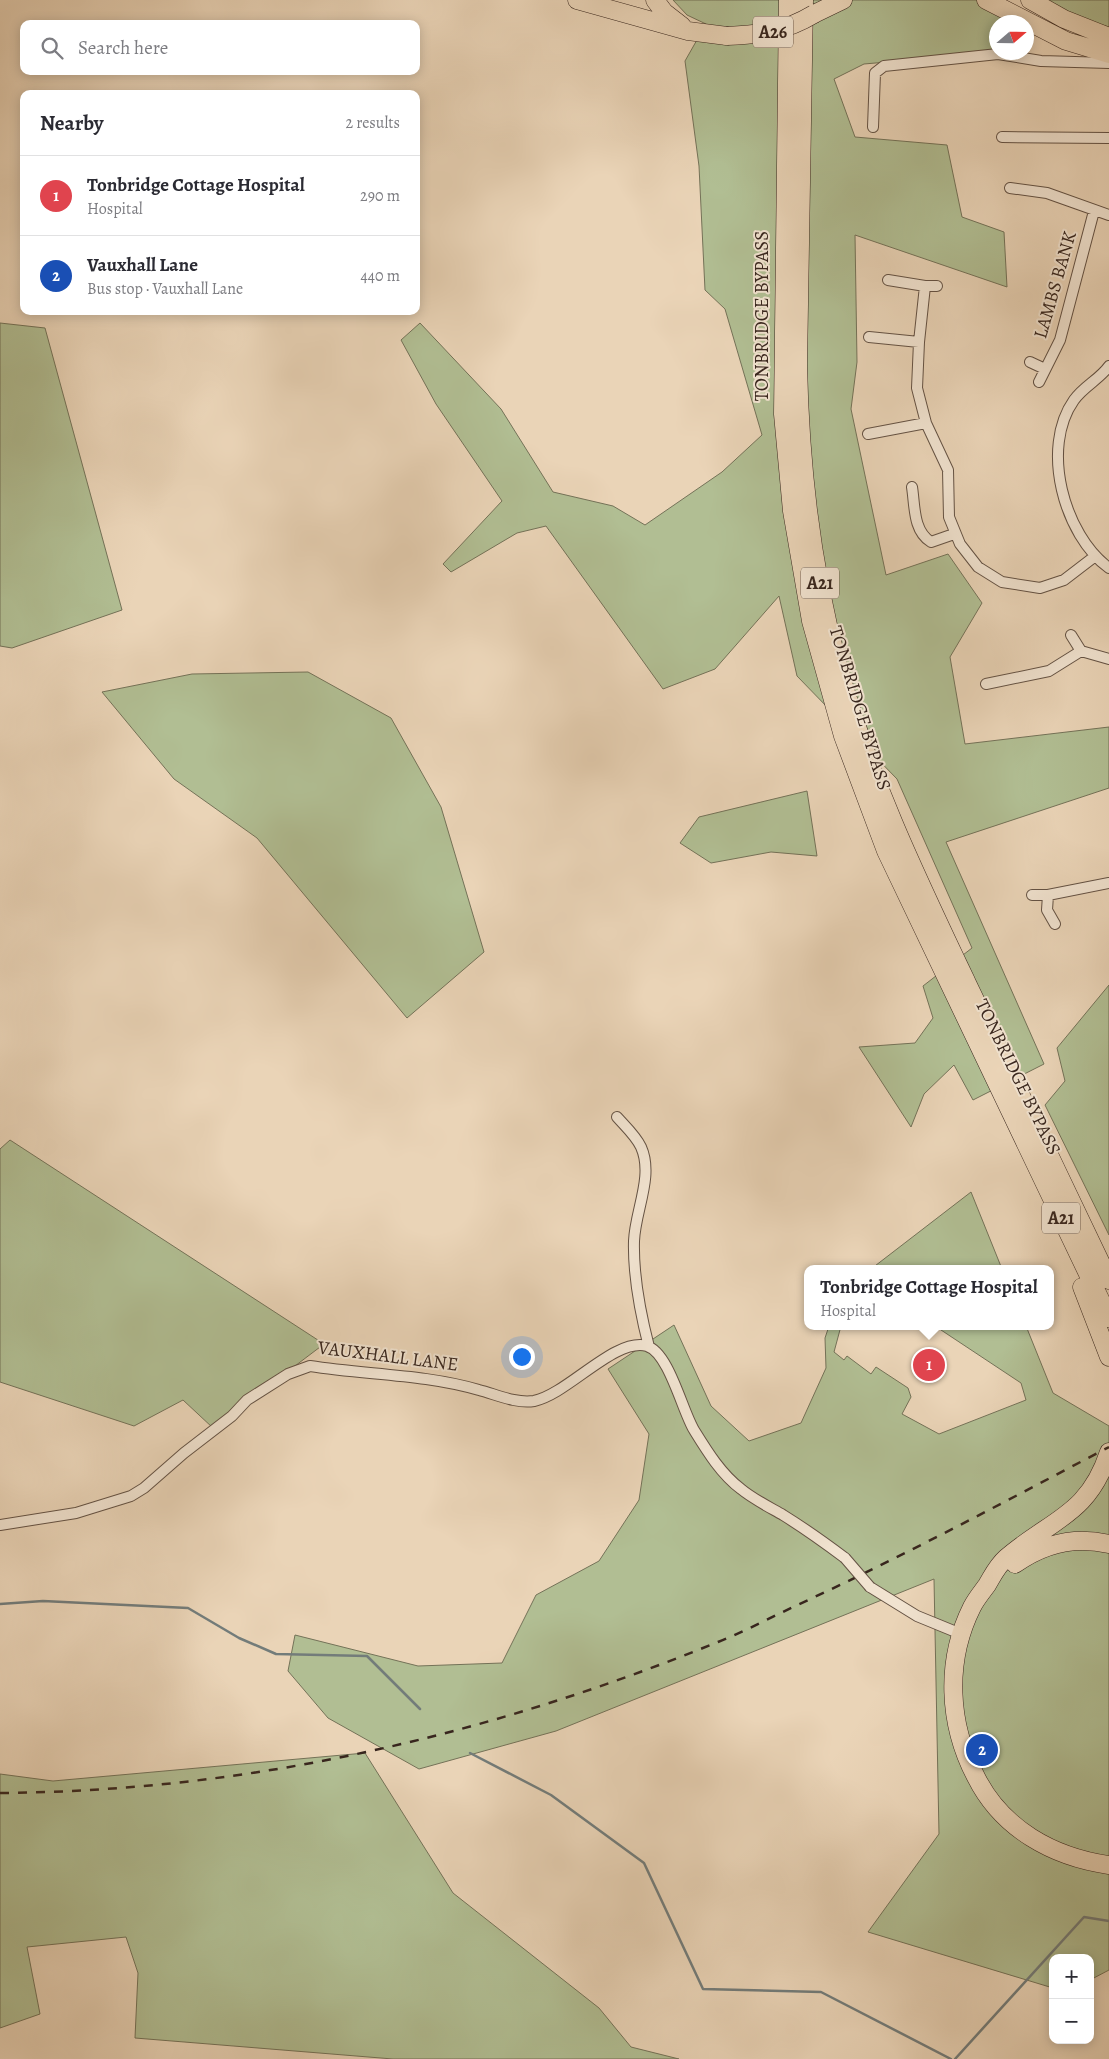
<!DOCTYPE html>
<meta charset="utf-8">
<style>
:root{--surface:#fff;--page:#f2f2f3;--text:#2b2b33;--muted:#7c7c81;--line:#e1e1e2;--accent:#7c3aed}
body{margin:0;font-family:Alegreya,serif;background:var(--page);color:var(--text)}
.controls{position:absolute;right:15px;bottom:15px;display:grid;overflow:hidden;border-radius:10px;box-shadow:0 2px 12px #0003}
.controls button{width:45px;height:45px;display:grid;place-items:center;padding:0;border:0;border-bottom:1px solid var(--line);background:var(--surface);color:var(--text);font:25px sans-serif}
.compass{position:absolute;left:989px;top:15px;width:45px;height:45px;border-radius:50%;background:var(--surface);box-shadow:0 2px 12px #0003;rotate:70deg}
.you{position:absolute;left:521px;top:1356px;width:18px;height:18px;margin:-12px;border:4px solid #fff;border-radius:50%;background:#1a73e8;box-shadow:0 0 0 8px #1a73e833}
.badge{display:grid;place-items:center;width:32px;height:32px;border-radius:50%;background:var(--accent);color:#fff;font-size:16px;font-weight:700}
.pin{position:absolute;translate:-50% -50%;border:2px solid #fff;box-shadow:0 1px 5px #0006}
.popup{position:absolute;left:804px;top:1265px;width:250px;height:65px;box-sizing:border-box;display:grid;place-content:center;border-radius:10px;background:var(--surface);filter:drop-shadow(0 1px 4px #0005);font-size:16px;white-space:nowrap;color:var(--muted)}
.popup b{font-size:19px;color:var(--text)}
.popup::after{content:'';position:absolute;left:50%;top:100%;margin-left:-10px;border:10px solid transparent;border-top-color:var(--surface)}
.list{margin:0;padding:0;list-style:none}
h2{display:flex;justify-content:space-between;align-items:center;height:65px;margin:0;padding:0 20px;font-size:21px}
h2 small{font-size:16px;font-weight:400;color:var(--muted)}
.list li{display:grid;grid-template-columns:32px 1fr auto;gap:15px;align-items:center;box-sizing:border-box;height:80px;padding:0 20px;border-top:1px solid var(--line)}
.list b{display:block;font-size:19px;white-space:nowrap}
.list p{margin:0;font-size:16px;white-space:nowrap;color:var(--muted)}
.list em{font-size:16px;font-style:normal;color:var(--muted)}
.icon{flex:none;width:28px;height:28px;fill:none;stroke:currentColor;stroke-width:2;stroke-linecap:round;stroke-linejoin:round}
.map{position:relative;flex:none;width:1109px;height:2059px;overflow:hidden}
.search{position:absolute;background:var(--surface);box-shadow:0 2px 12px #0003;left:20px;top:20px;width:400px;height:55px;display:flex;align-items:center;gap:12px;box-sizing:border-box;padding:0 18px;border-radius:10px;color:var(--muted);font-size:19px}
.panel{position:absolute;background:var(--surface);box-shadow:0 2px 12px #0003;left:20px;top:90px;width:400px;height:225px;border-radius:10px}
.map>svg:first-child{display:block}
</style>
<div class="map">
<svg width="1109" height="2059" viewBox="0 0 1109 2059">
<rect width="100%" height="100%" fill="#ead4b7"/>
<filter id="stains"><feTurbulence type="fractalNoise" baseFrequency=".004" numOctaves="4"/><feColorMatrix values="0 0 0 0 .2 0 0 0 0 .09 0 0 0 0 .02 0 0 0 .5 -.17"/></filter>
<radialGradient id="worn" r=".72"><stop offset=".6" stop-color="#630" stop-opacity="0"/><stop offset="1" stop-color="#630" stop-opacity=".3"/></radialGradient>
<path fill="#b1be93" stroke="#747258" d="M673,0H989L1004,22H996V47L991,53L864,64L834,79L855,137L947,145L962,217L1004,232L1007,287L855,235L857,362L851,409L886,575L948,554L982,603L950,657L965,744L1109,727V788L946,842L1044,1064L973,1100L954,1065L924,1094L911,1127L859,1047L915,1043L933,1018L923,986L972,948L897,779L797,676L779,596L715,669L663,689L546,526L517,533L451,572L443,564L502,501L436,404L401,340L420,323L501,409L553,492L613,506L645,525L722,472L762,435L725,309L705,290L699,166L685,61L706,24L687,15Z
M1047,0H1109V27L1067,15Z
M0,323L45,328L122,610L12,648L0,646Z
M308,672L391,718L441,807L484,952L407,1018L257,838L174,779L102,692L192,674Z
M807,791L817,856L771,852L711,863L680,843L699,817Z
M1109,985V1235L1045,1105L1065,1081L1057,1048Z
M10,1140L324,1344L213,1428L183,1400L134,1426L0,1382V1149Z
M971,1192L1002,1269H871Z
M674,1325L711,1406L749,1441L801,1423L826,1368L825,1338L829,1326H841L834,1352L844,1360L847,1356L871,1374L876,1367L908,1388L911,1397L902,1414L939,1434L1026,1400L1021,1383L935,1326H1026L1053,1393L1109,1426V1970L1090,1980V1958H1053V1988L868,1932L939,1834L934,1579L556,1731L419,1769L328,1718L288,1671L295,1635L418,1666L502,1663L536,1595L599,1561L639,1500L649,1434L608,1369Z
M365,1753L453,1893L599,2008L631,2047L679,2059H393L135,2038L138,1973L126,1937L27,1947L40,2014L0,2028V1774L53,1781Z"/>
<g fill="none" stroke-linecap="round" stroke-linejoin="round">
<path stroke="#737c7a" stroke-width="2.5" d="M0,1604L43,1601L188,1608L239,1638L276,1654L367,1656L420,1709
M470,1753L551,1795L644,1863L703,1989L821,1992L951,2059
M955,2059L1084,1917L1109,1921"/>
<g stroke="#645244" stroke-width="12">
<path id="minor" d="M873,127L875,73L884,66L998,54L1041,61L1109,63
M1002,137L1109,138
M1010,188L1047,193L1109,215
M888,280L925,286L919,342L917,388L926,423L948,470L949,517L960,544L978,567L1002,582L1040,588L1064,580L1094,557
M925,286H937
M869,337L919,342
M1030,362L1045,369
M1109,366C1100,379 1084,386 1074,400C1040,448 1064,535 1109,568
M1039,382L1060,340L1094,211
M868,434L926,423
M912,487C915,506 913,531 931,542L954,534
M1071,635L1081,651
M986,684L1049,671L1081,651L1109,659
M1032,895H1048
M1055,924L1047,910L1048,895L1109,883
M617,1117C625,1126 636,1136 641,1147C654,1176 635,1211 634,1241C633,1277 640,1312 649,1347
M0,1525L76,1513L131,1496L144,1488L184,1453L232,1416L247,1400L288,1374L310,1366C367,1375 424,1374 479,1390C495,1394 516,1404 534,1401C568,1394 615,1337 647,1346C669,1353 682,1410 694,1430C707,1451 721,1474 741,1489C753,1499 769,1507 783,1515C804,1528 825,1543 845,1558
M870,1587L917,1616L961,1634"/>
</g>
<g stroke="#38261e" stroke-width="19">
<path id="trunk" d="M577,0L688,31L727,36
M655,0L664,12L682,26
M788,0L783,414L792,511L811,621L843,736L886,851L1109,1318
M804,0L798,365C800,465 811,565 837,661C867,774 917,878 967,983C1014,1082 1062,1181 1109,1280
M986,0L1066,41L1109,54
M1030,0L1064,19L1109,37
M814,14L843,0
M1082,1287L1109,1357
M1109,1452C1088,1516 1051,1519 1006,1558C997,1566 993,1575 987,1585C982,1592 976,1599 972,1607C945,1661 948,1724 976,1777C1002,1829 1053,1857 1109,1865
M1015,1564C1043,1544 1075,1536 1109,1544"/>
</g>
<use href="#minor" stroke="#f1e3d0" stroke-width="10"/>
<use href="#trunk" stroke="#ead4b7" stroke-width="18"/>
<path stroke="#38261e" stroke-width="2.5" stroke-dasharray="9 9" stroke-linecap="butt" d="M0,1793C251,1791 486,1736 718,1642C743,1632 768,1619 793,1607C900,1558 1004,1502 1109,1447"/>
<g stroke="#645244" stroke-width="12" stroke-linecap="butt">
<path id="minor-bridge" d="M845,1558L870,1587"/>
</g>
<g stroke="#38261e" stroke-width="19" stroke-linecap="butt">
<path id="trunk-bridge" d="M727,36C762,34 784,32 814,14"/>
</g>
<use href="#minor-bridge" stroke="#f1e3d0" stroke-width="10"/>
<use href="#trunk-bridge" stroke="#ead4b7" stroke-width="18"/>
</g>
<g text-anchor="middle" dominant-baseline="central" stroke-width="4" stroke-linejoin="round" paint-order="stroke">
<g fill="#f1e3d0" stroke="#705f53" stroke-width="1">
<rect x="753" y="16.5" width="40" height="31" rx="4"/>
<rect x="801" y="567.5" width="38" height="31" rx="4"/>
<rect x="1042" y="1202.5" width="38" height="31" rx="4"/>
</g>
<g font-size="18" font-weight="bold" fill="#38261e">
<text x="773" y="32">A26</text>
<text x="820" y="583">A21</text>
<text x="1061" y="1218">A21</text>
</g>
<g font-size="19" fill="#38261e" stroke="#f1e3d0">
<text transform="translate(1055 285) rotate(-74)">LAMBS BANK</text>
<text transform="translate(762 316) rotate(-90)">TONBRIDGE BYPASS</text>
<text transform="translate(860 708) rotate(73)">TONBRIDGE BYPASS</text>
<text transform="translate(1018 1077) rotate(64)">TONBRIDGE BYPASS</text>
<text transform="translate(388 1356) rotate(7)">VAUXHALL LANE</text>
</g>
</g>
<rect width="100%" height="100%" filter="url(#stains)"/>
<rect width="100%" height="100%" fill="url(#worn)"/>
</svg>
<div class="controls">
<button>+</button>
<button>−</button>
</div>
<svg class="compass" viewBox="-18 -18 36 36"><path d="M0-13l5 13h-10z" fill="#e53935"/><path d="M0 13l5-13h-10z" fill="#7c7c81"/></svg>
<div class="you"></div>
<div class="pin badge" style="left:929px;top:1365px;background:#e0444e">1</div>
<div class="popup"><b>Tonbridge Cottage Hospital</b>Hospital</div>
<div class="pin badge" style="left:982px;top:1750px;background:#1a4fb4">2</div>
<div class="search"><svg class="icon" aria-label="search" viewBox="0 0 24 24"><circle cx="10" cy="10" r="6"/><path d="M15 15l6 6"/></svg>Search here</div>
<section class="panel">
<h2>Nearby<small>2 results</small></h2>
<ul class="list">
<li><span class="badge" style="background:#e0444e">1</span><div><b>Tonbridge Cottage Hospital</b><p>Hospital</p></div><em>290 m</em></li>
<li><span class="badge" style="background:#1a4fb4">2</span><div><b>Vauxhall Lane</b><p>Bus stop · Vauxhall Lane</p></div><em>440 m</em></li>
</ul>
</section>
</div>
